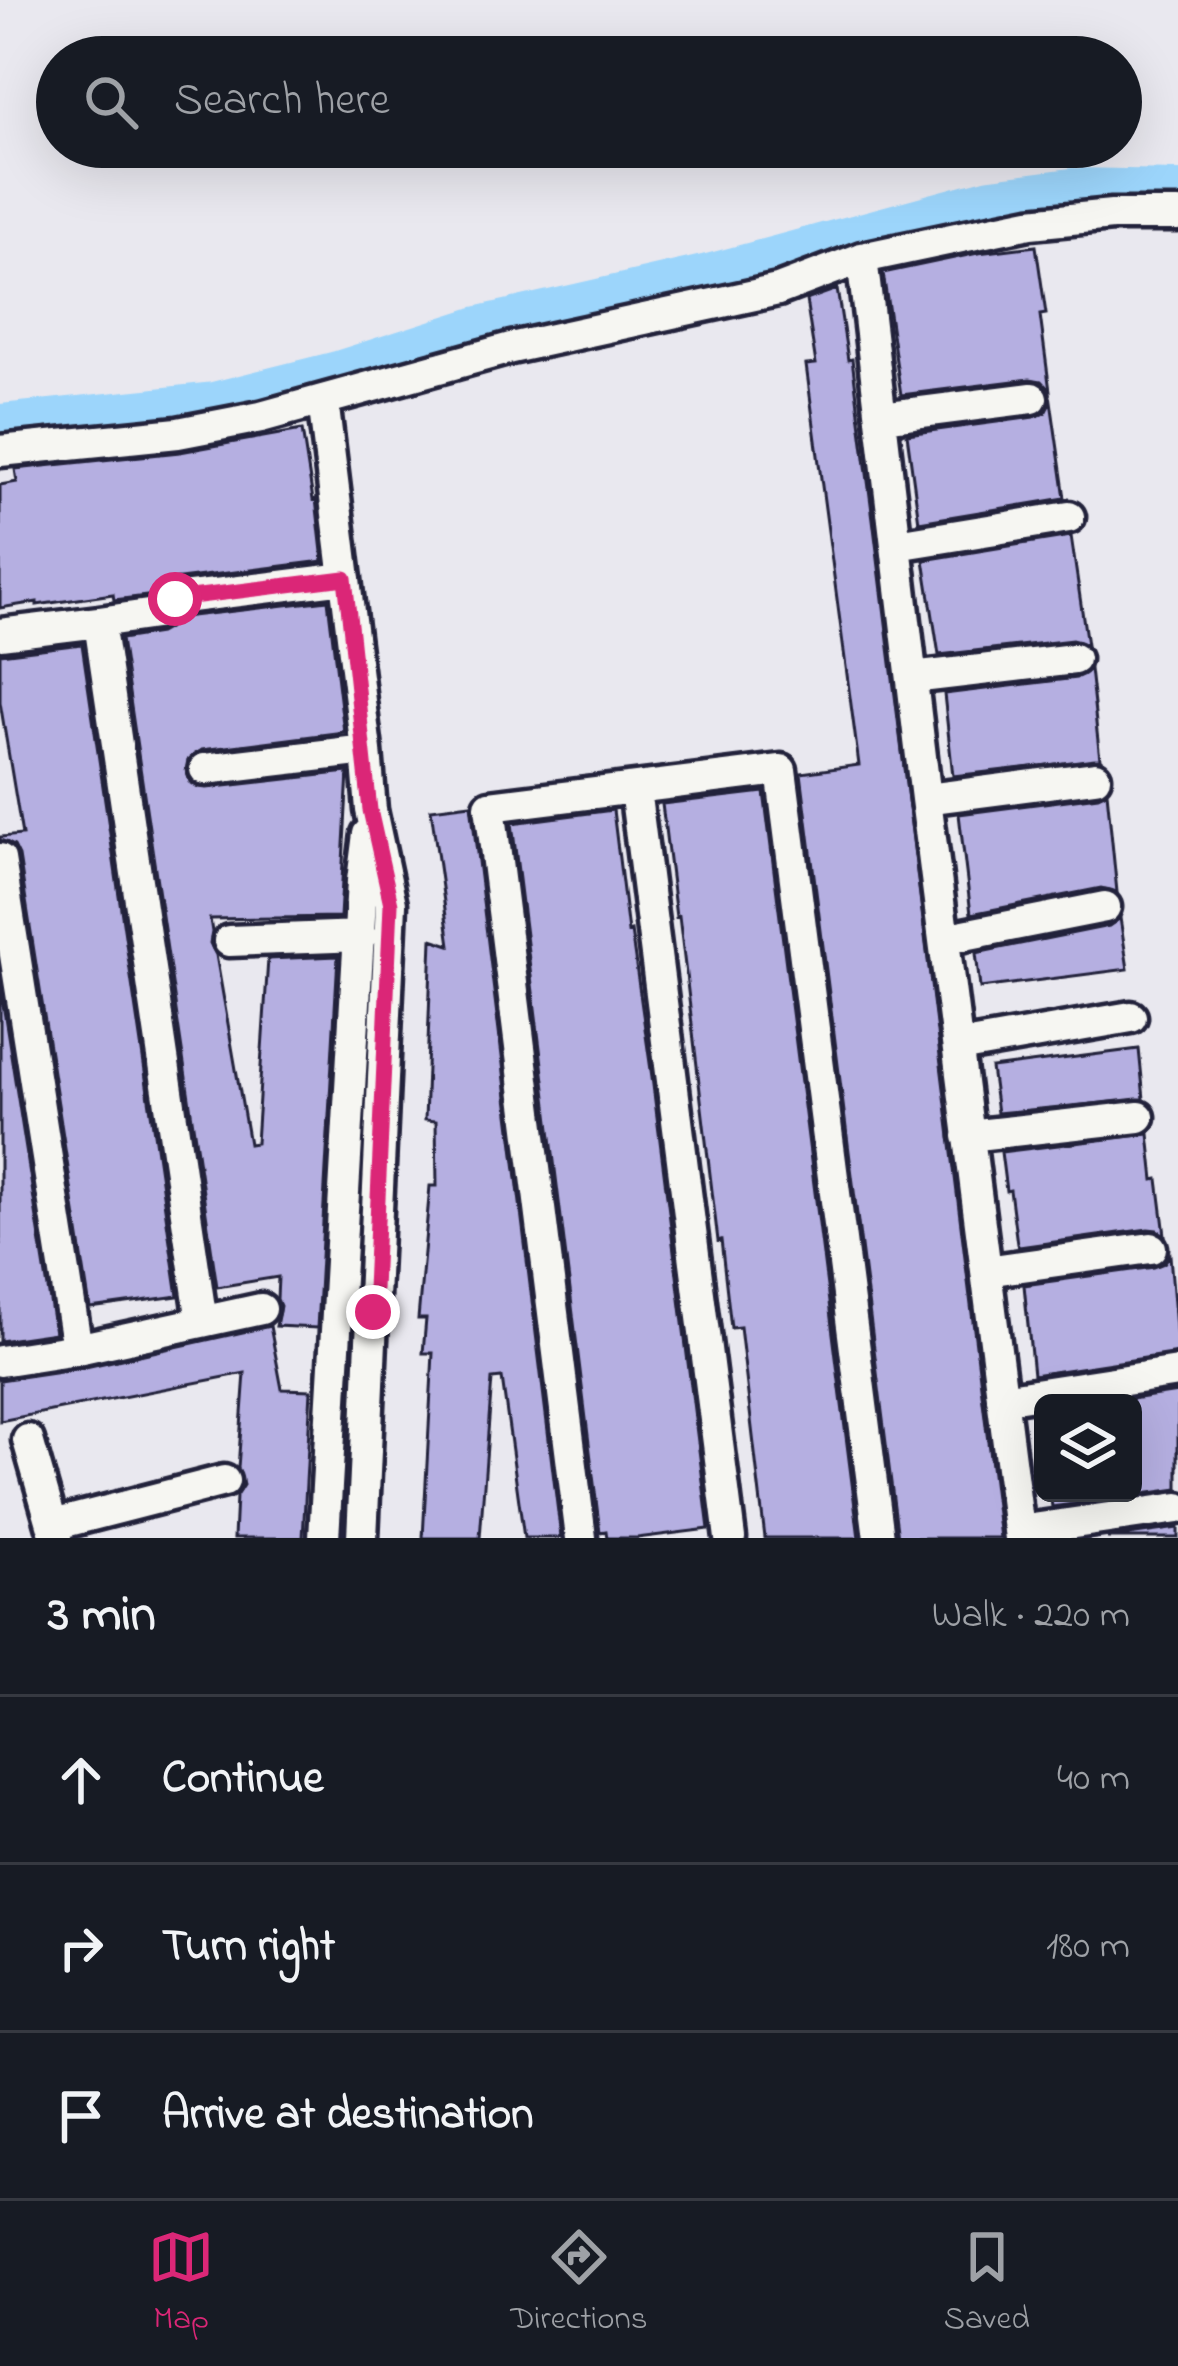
<!DOCTYPE html>
<meta charset="utf-8">
<style>
:root{--surface:#171b24;--page:#20242c;--text:#f1f3f6;--muted:#9ea1a6;--line:#363941;--accent:#db2777}
body{margin:0;font-family:"Indie Flower",sans-serif;background:var(--page);color:var(--text)}
.controls{position:absolute;right:36px;bottom:36px;display:grid;overflow:hidden;border-radius:18px;box-shadow:0 12px 48px #0002}
.controls button{width:108px;height:108px;display:grid;place-items:center;padding:0;border:0;border-bottom:3px solid var(--line);background:var(--surface);color:var(--text);font:60px sans-serif}
.stop{position:absolute;width:36px;height:36px;margin:-27px;border:9px solid #db2777;border-radius:50%;background:#fff}
.stop.end{background:#db2777;border-color:#fff;box-shadow:0 3px 12px #0008}
.list{margin:0;padding:0;list-style:none}
h2{display:flex;justify-content:space-between;align-items:center;height:156px;margin:0;padding:0 48px;font-size:51px}
h2 small{font-size:39px;font-weight:400;color:var(--muted)}
.list li{display:grid;grid-template-columns:78px 1fr auto;gap:36px;align-items:center;box-sizing:border-box;height:168px;padding:0 48px;border-top:3px solid var(--line)}
.list b{display:block;font-size:45px;white-space:nowrap}
.list em{font-size:39px;font-style:normal;color:var(--muted)}
.icon{flex:none;width:66px;height:66px;fill:none;stroke:currentColor;stroke-width:2;stroke-linecap:round;stroke-linejoin:round}
.map{position:relative;flex:none;width:1178px;height:1538px;overflow:hidden}
.search{position:absolute;background:var(--surface);box-shadow:0 12px 48px #0002;left:36px;right:36px;top:36px;height:132px;display:flex;align-items:center;gap:30px;box-sizing:border-box;padding:0 42px;border-radius:66px;color:var(--muted);font-size:45px}
.sheet{height:660px;background:var(--surface)}
nav{display:flex;justify-content:space-around;align-items:center;box-sizing:border-box;height:168px;border-top:3px solid var(--line);background:var(--surface);font-size:33px;color:var(--muted)}
nav a{display:grid;justify-items:center;gap:6px}
nav .on{color:var(--accent)}
.map>svg:first-child{display:block}
</style>
<div class="map">
<svg width="1178" height="1538" viewBox="0 0 1178 1538">
<rect width="100%" height="100%" fill="#e9e8ef"/>
<filter id="ink" filterUnits="userSpaceOnUse"><feTurbulence type="fractalNoise" baseFrequency=".00833" numOctaves="2"/><feDisplacementMap in="SourceGraphic" scale="24" xChannelSelector="R" yChannelSelector="G"/><feConvolveMatrix kernelMatrix="1 2 1 2 8 2 1 2 1" color-interpolation-filters="sRGB"/></filter>
<g filter="url(#ink)">
<g fill="none" stroke-linecap="round" stroke-linejoin="round">
<path stroke="#9cd5fb" stroke-width="48" d="M0,428L214,406L338,375L476,331L709,278L992,202L1072,192L1178,194"/>
</g>
<path fill="#b5afe1" stroke="#22223b" stroke-width="3" d="M1036,246L1046,314L1040,315L1050,391L1041,381L1030,379L901,395L883,273L978,253Z
M837,289L848,360L852,359L873,519L1000,1538H898L801,773L859,765L806,365L816,364L806,300Z
M1051,401L1065,498L919,522L907,434L1034,417L1045,413Z
M302,430L313,500L316,499L323,561L172,580L161,584L155,595L114,600L113,594L37,605V602L0,608V485L17,482L15,469L180,452Z
M1071,536L1087,645L1072,640L939,655L924,560Z
M328,600L344,732L202,750L188,760L186,770L190,782L198,787L207,788L348,772L340,917L210,919L212,932L210,943L216,955L249,1144L256,1143L268,959L338,956L317,1328L276,1326L280,1306L277,1299L278,1277L217,1287L121,639L159,633L168,628L174,618Z
M82,644L178,1296L90,1308L19,856L14,846L0,840V837L22,835L0,702V654Z
M1090,669L1100,759L953,776L944,694L1076,678Z
M764,792L859,1538H765L740,1327L731,1328L721,1240L718,1241L679,916L676,917L662,804Z
M1107,792L1117,892L1101,888L971,914L959,814L1098,796Z
M471,804L561,1537L558,1538H524L502,1378L492,1379L480,1538H423L433,1353H423L426,1319H418L430,1186H437L436,1121L425,1120L432,939L450,945L431,809Z
M613,810L628,932L631,931L652,1077L709,1529L637,1538H607L606,1531L600,1532L512,823Z
M1120,918L1128,969L980,988L976,953L1109,926Z
M0,985L55,1333L0,1341Z
M1139,1049L1144,1099L997,1113L991,1068Z
M1149,1134L1154,1180L1158,1179L1165,1235L1157,1230L1148,1229L1019,1247L1017,1244L1010,1190L1006,1191L1001,1152Z
M1170,1255L1178,1353L1033,1375L1024,1285L1154,1267L1164,1263Z
M270,1326L282,1389L311,1390L303,1538H234L236,1496L243,1485L238,1468L245,1373L0,1421V1380L81,1368Z
M1178,1392V1489L1052,1507L1050,1493H1133V1403H1105Z
M1178,1528V1538H1107Z"/>
<g fill="none" stroke-linecap="round" stroke-linejoin="round">
<g stroke="#22223b" stroke-width="39">
<path id="minor" d="M862,258L926,799L1020,1538
M323,400L366,750L371,810L391,904L362,1538
M882,417L1032,398
M0,451L178,433L261,417L511,348L778,290L862,258L966,236L1030,223L1112,215H1178
M897,545L1069,517
M174,599L345,578
M99,622L155,614
M0,634L99,622L202,1322
M912,678L1074,659
M205,769L366,750
M635,789L730,1538
M926,799L1095,777
M0,859L77,1349
M944,939L1105,907
M229,941L361,936
M958,1047L1131,1017
M968,1136L1139,1117
M986,1271L1151,1248
M0,1361L77,1349L261,1309
M1002,1399L1178,1372
M28,1440L56,1538
M53,1525L224,1481
M1019,1531L1178,1508
M324,1538L362,881L368,834
M581,1538L490,806L781,770L879,1538"/>
</g>
<use href="#minor" stroke="#f6f6f2" stroke-width="30"/>
</g>
</g>
<g fill="none" stroke-linecap="round" stroke-linejoin="round" filter="url(#ink)">
<path stroke="#db2777" stroke-width="15" d="M175,599L345,578L370,810L391,904L373,1312"/>
</g>
</svg>
<div class="controls">
<button><svg class="icon" aria-label="layers" viewBox="0 0 24 24"><path d="M12 4l9 5-9 5-9-5zM3 14l9 5 9-5"/></svg></button>
</div>
<div class="stop" style="left:175px;top:599px"></div>
<div class="stop end" style="left:373px;top:1312px"></div>
<div class="search"><svg class="icon" aria-label="search" viewBox="0 0 24 24"><circle cx="10" cy="10" r="6"/><path d="M15 15l6 6"/></svg>Search here</div>
</div>
<section class="sheet">
<h2>3 min<small>Walk · 220 m</small></h2>
<ul class="list">
<li><svg class="icon" aria-label="ahead" viewBox="0 0 24 24"><path d="M12 20V5M6 11l6-6 6 6"/></svg><div><b>Continue</b></div><em>40 m</em></li>
<li><svg class="icon" aria-label="right" viewBox="0 0 24 24"><path d="M7 20v-9h11M14 6l5 5-5 5"/></svg><div><b>Turn right</b></div><em>180 m</em></li>
<li><svg class="icon" aria-label="arrive" viewBox="0 0 24 24"><path d="M6 21V4h12l-3 4 3 4H6"/></svg><div><b>Arrive at destination</b></div></li>
</ul>
</section>
<nav>
<a class="on"><svg class="icon" aria-label="map" viewBox="0 0 24 24"><path d="M3 6l6-2 6 2 6-2v14l-6 2-6-2-6 2zM9 4v14M15 6v14"/></svg>Map</a>
<a><svg class="icon" aria-label="directions" viewBox="0 0 24 24"><path d="M12 3l9 9-9 9-9-9zM9 14v-3h6M13 9l2 2-2 2"/></svg>Directions</a>
<a><svg class="icon" aria-label="saved" viewBox="0 0 24 24"><path d="M7 4h10v16l-5-4-5 4z"/></svg>Saved</a>
</nav>
